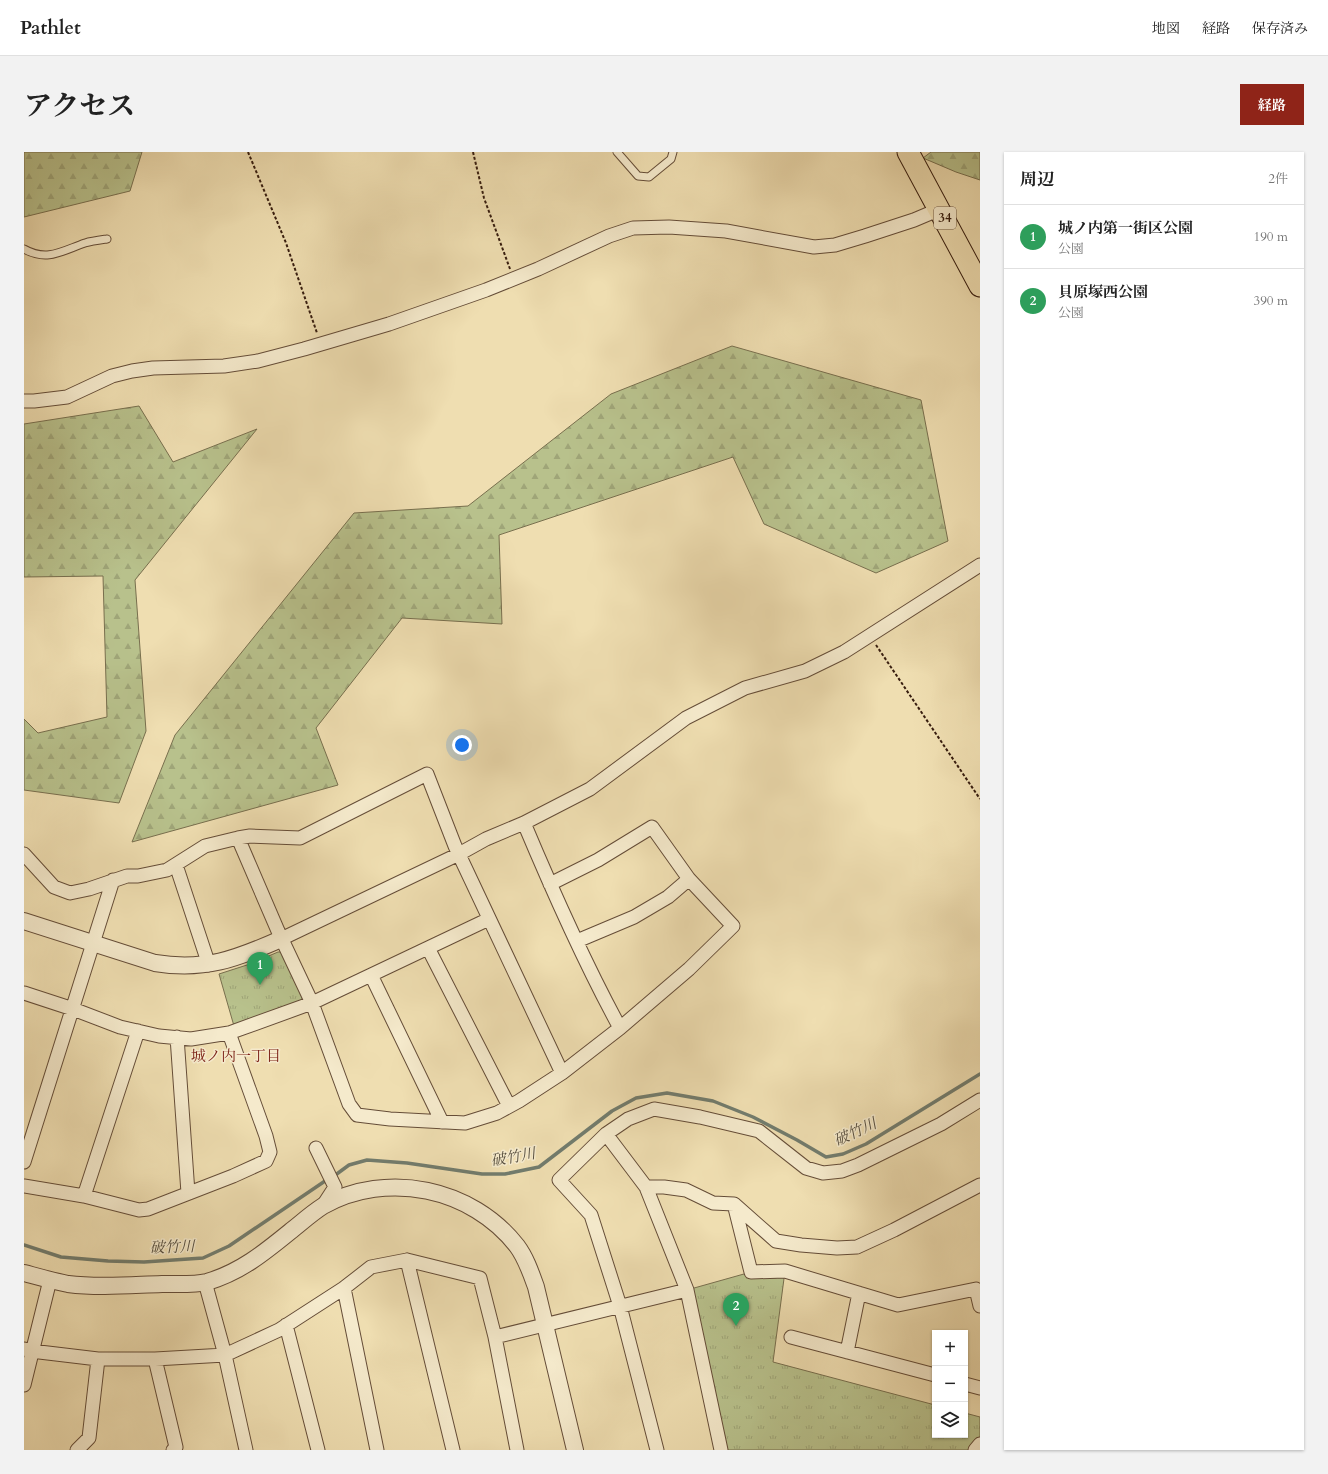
<!DOCTYPE html>
<html lang="ja">
<meta charset="utf-8">
<style>
:root{--surface:#fff;--page:#f2f2f2;--text:#222;--muted:#767676;--line:#e0e0e0;--accent:#8f2418}
body{margin:0;font-family:Cardo,"Noto Serif JP",serif;background:var(--page);color:var(--text)}
.controls{position:absolute;right:12px;bottom:12px;display:grid;overflow:hidden;border-radius:0px;box-shadow:0 1px 3px #0004}
.controls button{width:36px;height:36px;display:grid;place-items:center;padding:0;border:0;border-bottom:1px solid var(--line);background:var(--surface);color:var(--text);font:20px sans-serif}
.you{position:absolute;left:438px;top:593px;width:14px;height:14px;margin:-10px;border:3px solid #fff;border-radius:50%;background:#1a73e8;box-shadow:0 0 0 6px #1a73e833}
.badge{display:grid;place-items:center;width:26px;height:26px;border-radius:50%;background:var(--accent);color:#fff;font-size:13px;font-weight:700}
.pin{position:absolute;translate:-50% -33px;filter:drop-shadow(0 1px 2px #0008)}
.pin::after{content:'';position:absolute;top:21px;width:14px;height:12px;background:inherit;clip-path:polygon(0 0,100% 0,50% 100%)}
.list{margin:0;padding:0;list-style:none}
h2{display:flex;justify-content:space-between;align-items:center;height:52px;margin:0;padding:0 16px;font-size:17px}
h2 small{font-size:13px;font-weight:400;color:var(--muted)}
.list li{display:grid;grid-template-columns:26px 1fr auto;gap:12px;align-items:center;box-sizing:border-box;height:64px;padding:0 16px;border-top:1px solid var(--line)}
.list b{display:block;font-size:15px;white-space:nowrap}
.list p{margin:0;font-size:13px;white-space:nowrap;color:var(--muted)}
.list em{font-size:13px;font-style:normal;color:var(--muted)}
.icon{flex:none;width:22px;height:22px;fill:none;stroke:currentColor;stroke-width:2;stroke-linecap:round;stroke-linejoin:round}
.map{position:relative;flex:none;width:956px;height:1298px;overflow:hidden;border-radius:0px}
header{display:flex;align-items:center;gap:24px;box-sizing:border-box;height:56px;padding:0 20px;background:var(--surface);border-bottom:1px solid var(--line)}
header strong{font-size:19px}
nav{display:flex;gap:22px;margin-inline-start:auto;font-size:14px}
.intro{display:flex;align-items:center;justify-content:space-between;box-sizing:border-box;height:96px;padding:0 24px}
h1{margin:0;font-size:28px}
.button{padding:10px 18px;border-radius:0px;background:var(--accent);color:#fff;font-size:14px;font-weight:700}
main{display:flex;gap:24px;padding:0 24px}
aside{flex:1;background:var(--surface);border-radius:0px;box-shadow:0 1px 3px #0004}
.map>svg:first-child{display:block}
</style>
<header>
<strong>Pathlet</strong>
<nav><a>地図</a><a>経路</a><a>保存済み</a></nav>
</header>
<div class="intro"><h1>アクセス</h1><a class="button">経路</a></div>
<main>
<div class="map">
<svg width="956" height="1298" viewBox="0 0 956 1298">
<defs>
<pattern id="forest-firs" width="22" height="20" patternUnits="userSpaceOnUse"><rect width="22" height="20" fill="#b8c18c"/><path d="M5 1l3.5 6h-7zM16 11l3.5 6h-7z" fill="#9fa578"/></pattern>
<pattern id="park-tufts" width="24" height="20" patternUnits="userSpaceOnUse"><rect width="24" height="20" fill="#b8c18c"/><path d="M3 7l-1-3M5 7V3M7 7l1-3M15 17l-1-3M17 17v-4M19 17l1-3" fill="none" stroke="#9fa578"/></pattern>
</defs>
<rect width="100%" height="100%" fill="#efdeb1"/>
<filter id="stains"><feTurbulence type="fractalNoise" baseFrequency=".005" numOctaves="4"/><feColorMatrix values="0 0 0 0 .2 0 0 0 0 .09 0 0 0 0 .02 0 0 0 .5 -.17"/></filter>
<radialGradient id="worn" r=".72"><stop offset=".6" stop-color="#630" stop-opacity="0"/><stop offset="1" stop-color="#630" stop-opacity=".3"/></radialGradient>
<path fill="url(#forest-firs)" stroke="#786f4e" d="M0,0H118L106,39L0,65Z
M907,0H956V28L932,20L899,6Z
M708,194L897,248L924,389L852,421L740,372L709,305L475,383L478,472L378,466L292,576L314,633L108,690L151,583L330,361L444,354L587,242Z
M115,254L149,310L233,277L111,428L122,579L95,651L0,638V567L14,581L83,565L79,424L0,425V272Z"/>
<path fill="url(#park-tufts)" stroke="#786f4e" d="M254,800H258L279,844L277,850L210,874L195,822L226,812Z
M761,1119L749,1210L911,1253V1283H941V1261L956,1265V1292L951,1298H693L663,1138L727,1120Z"/>
<g fill="none" stroke-linecap="round" stroke-linejoin="round">
<path stroke="#727c6d" stroke-width="3.5" d="M310,1024L325,1013L343,1008L383,1011L458,1022H481L515,1015L588,959L612,946L643,941L689,949L729,965L773,988L802,1005L819,1002L842,992L956,922
M0,1093L37,1105L84,1109L120,1110L179,1106L205,1094L304,1027"/>
<g stroke="#654d38" stroke-width="9">
<path id="service" d="M593,0L614,24L625,25L647,7L649,0
M0,97C23,110 38,99 61,91C68,89 76,88 83,87"/>
</g>
<g stroke="#654d38" stroke-width="15">
<path id="minor" d="M0,249H10L43,245L88,224L108,219L129,216L200,214L234,209L280,197L365,172L462,138L514,117L585,84L609,76L645,75L702,79L790,95L811,93L841,84L890,68L916,57
M500,671C529,740 560,810 596,876
M214,686L254,779L288,851L325,952L333,963L366,967L441,971L473,961L495,949L538,921L596,876L665,817L709,774L665,727L628,675L574,708L526,732
M0,702L30,735L46,741L65,737L103,724H114L143,718L181,694L214,686L226,684L276,686L403,622L431,694L538,921
M152,713L182,804L184,813
M257,787L435,702L462,687L500,671L566,637L662,566L721,536L781,519L820,500L956,413
M553,789L610,765L644,745L665,727
M404,796L485,954
M347,823L418,970
M0,841L49,857L96,875L135,884L167,887L205,881L288,851L465,767
M153,885L164,1041
M582,982L622,1035L663,1138L697,1298
M292,996L311,1035L298,1055
M0,1010L89,728
M0,1034L60,1044L115,1058L124,1057L209,1024L242,1009L246,1000L242,984L205,881
M622,1035H640L662,1038L689,1051L710,1052L752,1089L777,1093L813,1096L833,1095L870,1078L956,1033
M60,1044L114,879
M710,1052L727,1120L761,1119L874,1153L952,1137L956,1154
M383,1108L429,1298
M181,1130L201,1203L222,1298
M320,1136L353,1298
M262,1173L294,1298
M471,1185L663,1138
M767,1185L911,1223
M0,1197L7,1199L74,1207H131L201,1203L255,1178L320,1136L347,1115L383,1108L456,1126L471,1185L493,1298
M823,1200L835,1141
M131,1207L152,1295L149,1298
M941,1232L956,1236
M0,1233L26,1128
M53,1298L65,1286L74,1207
M633,1298L596,1154L567,1063L535,1028L582,982L604,967L630,957L676,965L735,979L782,1016L799,1021L818,1019L834,1013L917,972L956,948
M951,1298L956,1292"/>
</g>
<g stroke="#654d38" stroke-width="18">
<path id="tertiary" d="M0,769L131,811C181,819 212,807 257,787
M0,1121C15,1125 29,1129 44,1132C75,1136 107,1133 138,1132C151,1132 171,1133 183,1130C217,1120 241,1100 268,1078C278,1070 288,1061 299,1054C363,1018 448,1036 493,1094C502,1106 507,1121 512,1135L551,1298"/>
</g>
<g stroke="#371d0f" stroke-width="23">
<path id="primary" d="M884,0L956,134"/>
</g>
<path stroke="#371d0f" stroke-width="2" stroke-dasharray="3 2" stroke-linecap="butt" d="M224,0L262,91L293,181
M449,0L460,46L486,117
M852,493L956,647"/>
<use href="#service" stroke="#f5eacc" stroke-width="7"/>
<use href="#minor" stroke="#f5eacc" stroke-width="13"/>
<use href="#tertiary" stroke="#f5eacc" stroke-width="16"/>
<use href="#primary" stroke="#efdeb1" stroke-width="21"/>
</g>
<g text-anchor="middle" dominant-baseline="central" stroke-width="3" stroke-linejoin="round" paint-order="stroke">
<rect fill="#f5eacc" stroke="#705a48" stroke-width="1" x="910" y="55" width="22" height="22" rx="3"/>
<g font-size="13" font-weight="bold" fill="#371d0f">
<text x="921" y="66">34</text>
</g>
<g font-size="15" fill="#7a1f14" stroke="#f5eacc">
<text x="212" y="904">城ノ内一丁目</text>
</g>
<g font-size="15" font-style="italic" fill="#554d3e" stroke="#f5eacc">
<text transform="translate(831 980) rotate(-25)">破竹川</text>
<text transform="translate(489 1005) rotate(-10)">破竹川</text>
<text transform="translate(148 1095) rotate(-2)">破竹川</text>
</g>
</g>
<rect width="100%" height="100%" filter="url(#stains)"/>
<rect width="100%" height="100%" fill="url(#worn)"/>
</svg>
<div class="controls">
<button>+</button>
<button>−</button>
<button><svg class="icon" aria-label="layers" viewBox="0 0 24 24"><path d="M12 4l9 5-9 5-9-5zM3 14l9 5 9-5"/></svg></button>
</div>
<div class="you"></div>
<div class="pin badge" style="left:236px;top:833px;background:#2e9e5b">1</div>
<div class="pin badge" style="left:712px;top:1174px;background:#2e9e5b">2</div>
</div>
<aside>
<h2>周辺<small>2件</small></h2>
<ul class="list">
<li><span class="badge" style="background:#2e9e5b">1</span><div><b>城ノ内第一街区公園</b><p>公園</p></div><em>190 m</em></li>
<li><span class="badge" style="background:#2e9e5b">2</span><div><b>貝原塚西公園</b><p>公園</p></div><em>390 m</em></li>
</ul>
</aside>
</main>
